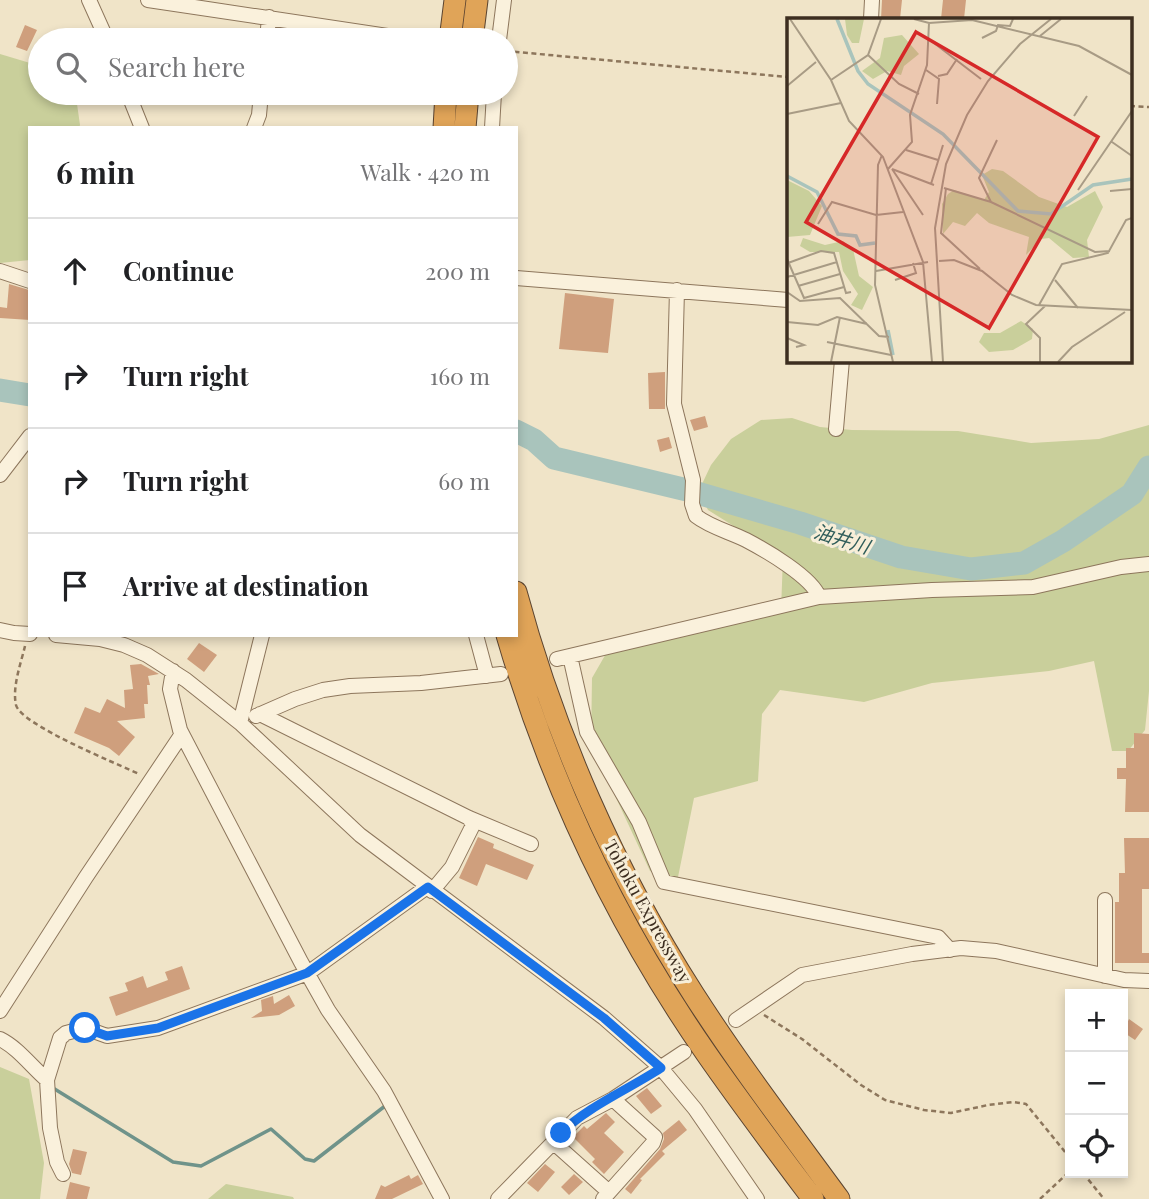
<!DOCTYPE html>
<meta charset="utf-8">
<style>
:root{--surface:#fff;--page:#f2f2f2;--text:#202124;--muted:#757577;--line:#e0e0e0}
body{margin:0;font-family:"Playfair Display","Noto Sans JP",serif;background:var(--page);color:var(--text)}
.controls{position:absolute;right:21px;bottom:21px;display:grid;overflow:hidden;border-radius:0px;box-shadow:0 4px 10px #0003}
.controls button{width:63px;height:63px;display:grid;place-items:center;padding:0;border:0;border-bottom:2px solid var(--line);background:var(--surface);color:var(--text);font:35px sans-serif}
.stop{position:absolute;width:21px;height:21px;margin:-16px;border:5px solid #1a73e8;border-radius:50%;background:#fff}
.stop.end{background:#1a73e8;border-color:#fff;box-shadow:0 2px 7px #0008}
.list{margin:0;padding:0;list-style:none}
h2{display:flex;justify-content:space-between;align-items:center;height:91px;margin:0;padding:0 28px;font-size:30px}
h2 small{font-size:23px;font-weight:400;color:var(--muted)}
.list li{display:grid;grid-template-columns:46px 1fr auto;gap:21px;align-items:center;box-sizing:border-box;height:105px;padding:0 28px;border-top:2px solid var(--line)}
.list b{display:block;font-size:26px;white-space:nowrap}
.list em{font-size:23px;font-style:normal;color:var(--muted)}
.icon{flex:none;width:38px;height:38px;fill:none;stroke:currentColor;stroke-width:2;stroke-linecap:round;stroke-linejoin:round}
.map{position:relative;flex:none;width:1149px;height:1199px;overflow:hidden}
.search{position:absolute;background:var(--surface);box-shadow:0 4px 10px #0003;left:28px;top:28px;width:490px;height:77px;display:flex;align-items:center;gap:18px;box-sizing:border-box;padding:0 24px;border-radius:38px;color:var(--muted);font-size:26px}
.panel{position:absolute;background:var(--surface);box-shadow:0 4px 10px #0003;left:28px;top:126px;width:490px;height:511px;border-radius:0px}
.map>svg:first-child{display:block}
</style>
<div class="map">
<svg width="1149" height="1199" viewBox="0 0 1149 1199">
<rect width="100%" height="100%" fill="#f0e4c8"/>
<path fill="#c9cf9b" d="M0,54L40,66V93H72L76,97L80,125L79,128H30V260L0,263Z
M792,418L820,427L852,430L958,431L1031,443L1099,439L1149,425V691L1145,730L1128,751H1112L1094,661L1049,671L932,683L864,702L780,690L762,714L758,781L694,798L677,882L650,871L591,744L592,678L611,645L781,610L783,557L708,510L701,496L702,484L711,465L731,439L761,420Z
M0,1067L29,1079L44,1163L40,1199H0Z
M226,1184L293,1197L294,1199H208Z"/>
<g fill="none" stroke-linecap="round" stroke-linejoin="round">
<path stroke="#6f938a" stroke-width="3.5" d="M53,1088L173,1162L201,1166L271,1129L305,1159L314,1161L385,1106L386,1108"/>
<path stroke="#a9c4bc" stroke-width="23" d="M0,390L30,395
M516,431L534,440L554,458L687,490L800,523L901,557L971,569L1024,563L1063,541L1132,494L1149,467"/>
</g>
<path fill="#cf9f7d" d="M882,0H902L900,19H881Z
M943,0H966L964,19H941Z
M25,25L37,30L27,51L16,47Z
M9,284L29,290L30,320L0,318V307L7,308Z
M565,293L614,299L608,353L559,349Z
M665,372V409H649L648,373Z
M705,416L708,427L694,431L690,420Z
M669,437L672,448L660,452L657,440Z
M199,643L217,655L204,672L187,659Z
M141,664L159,674L148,676L150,685H147L148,704H144L145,718L117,721L135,737L119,756L109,748L74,733L85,707L100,713L107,699L125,708L124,690L133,689L130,665Z
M1134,733L1149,734V812H1125L1126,779H1117V768H1126V748H1134Z
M478,837L494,844L493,848L534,865L527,880L486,864L477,886L459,878Z
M1124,838H1149V889H1142V953H1149V963H1115V902H1119V873H1125Z
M182,966L190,989L116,1016L109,997L128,991L125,983L143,976L147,988L168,980L165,972Z
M289,995L295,1006L279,1015L251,1018L262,1011L261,1000L273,996L274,1004Z
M1129,1019L1143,1029L1135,1040L1123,1032Z
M647,1088L662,1106L651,1114L636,1096Z
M606,1113L615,1122L604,1133L624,1152L604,1174L592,1162L595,1159L573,1137L584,1126L587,1129Z
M679,1120L687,1130L662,1151L665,1154L640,1179L642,1180L631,1194L625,1189L660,1149L664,1139L663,1133Z
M73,1149L87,1152L81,1175L72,1173L69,1164Z
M545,1164L555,1172L538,1192L527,1183Z
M574,1174L583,1182L569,1195L561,1187Z
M409,1175L411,1179L418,1175L423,1184L392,1199H375L381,1185L385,1187Z
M70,1182L90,1187L87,1199H66Z"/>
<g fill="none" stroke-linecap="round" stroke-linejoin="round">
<g stroke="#8d765c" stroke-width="16">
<path id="minor" d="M89,0L107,40
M148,0L414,40
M871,19L872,0
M267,40L269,17
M499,40L504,0
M128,93L142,128
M254,128L259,115L261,93
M492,128L494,93
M0,271L30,281
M516,278L788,300
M677,290L674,404L693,480L692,504L696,516C710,527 730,532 746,540C765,550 812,577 819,597
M836,429L842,360
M0,475L30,436
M0,630L14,633L30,634
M56,635L100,639L124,645L147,655L186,680L240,723L360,835L604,1018L661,1068L695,1109L757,1199
M476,635L487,676
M570,656L587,732L639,822L664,882L938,937L950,950
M557,659L819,597L932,590L1033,587L1121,567L1149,564
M173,671L170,689L180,730L301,962L328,1010L384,1091L442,1199
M260,714L469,818L531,844
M256,716L295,699L323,690L350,686L421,683L501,674
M240,723L262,635
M432,891L452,867L473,825L469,818
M1105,976V900
M0,1011L86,877L182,734
M736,1020L802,975L912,954L961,948L996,951L1124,980L1149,981
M0,1039C18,1048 31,1066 47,1080
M553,1142L609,1192
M63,1174L57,1162L50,1128L47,1080L60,1038L66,1033L85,1028L107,1036L158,1028L308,973L427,887
M498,1199L577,1118L613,1099L684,1052
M603,1199L653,1143L655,1137L613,1099"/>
</g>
<g stroke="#5b4430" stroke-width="23">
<path id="highway" d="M450,40L455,0
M472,40L477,0
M444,128L446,93
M465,128L468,93
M516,592C554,733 615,872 694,995C739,1065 790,1132 839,1199
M507,635C550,783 618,926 706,1053C740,1102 777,1151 813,1199"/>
</g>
<path stroke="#8d765c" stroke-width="2.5" stroke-dasharray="5 3.5" stroke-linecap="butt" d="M506,51L788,77
M1130,106L1149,107
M25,646C21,663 12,687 16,705C21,725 118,764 139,774
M764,1015L802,1039L861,1085L885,1100L924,1110L951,1113L988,1105L1013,1102L1026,1104L1070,1158
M1083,1173L1104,1199
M1040,1199L1070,1171"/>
<use href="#minor" stroke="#faf1dc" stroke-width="14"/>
<use href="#highway" stroke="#e0a458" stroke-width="21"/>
</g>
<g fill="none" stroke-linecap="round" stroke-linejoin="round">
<path stroke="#1a73e8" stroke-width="9" d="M85,1028L107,1036L158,1028L307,973L428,887L604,1018L661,1068C629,1089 587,1107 561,1133"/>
</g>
<g text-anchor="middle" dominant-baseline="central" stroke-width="6" stroke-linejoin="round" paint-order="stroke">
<g font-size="18" fill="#3d2e20" stroke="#f7eed8">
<text transform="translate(648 911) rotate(61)">Tohoku Expressway</text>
</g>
<g font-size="19" font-style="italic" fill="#2f5d5a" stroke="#f7eed8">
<text transform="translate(842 538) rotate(17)">油井川</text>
</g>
</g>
<g transform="translate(787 18)">
<rect width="345" height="345" fill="#f0e4c8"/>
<path d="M58,1H77L72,25H65L60,17ZM115,17L132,36L117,48L114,57L100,53L86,61L75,53L93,40L97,20ZM205,151L216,153L252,179L280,189L308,173L316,189L300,222L302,239L286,240L262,220L254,221L239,237L242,219L202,205L190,195L178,208L166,204L156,216L155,186L161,176L167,172L197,182L202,174L195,157ZM0,162L22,173L35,188L23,217L0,219ZM16,220L38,227L56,223L66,231L72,258L86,269L75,292L64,287L71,276L56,253L52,234H23L13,228ZM234,303L246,311L245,321L226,332L202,334L192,324L197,315H213Z" fill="#c9cf9b"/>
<path fill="none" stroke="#a9c4bc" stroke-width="3.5" d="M50,1L71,53L81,66L156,116L231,193L264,196L306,167L345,161M0,158L30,174L51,216L69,218L73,227L88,225M101,312L106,337"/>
<path fill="none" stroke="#a89b85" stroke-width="2" d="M3,1L44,62L62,103L96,139L136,244L145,344M127,1L142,5L185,2L292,28L345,57M253,18L274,1M195,20L209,13L211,7L223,8L226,1M143,22L194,61M81,37L112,66L132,76M139,52L152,61L150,86M151,58L160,56L170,41M44,62L81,37L94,1M0,68L29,44M0,96L54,85M287,98L300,78M325,124L345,138M119,132L151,142M95,137L91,147L88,267L106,344M101,151L125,124L123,97L140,47L142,5M105,151L136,197M105,151L147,167M144,166L156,127M157,170L204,184L308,234L323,233M159,170L154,215L193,251M291,172L345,93M323,173L345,171M204,184L192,160L210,122M31,206L45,184L89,197L116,194M0,241L17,280L57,269M152,243L167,242L195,253L225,277L249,287L345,292M1,245L34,233L47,235L59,275L64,274M89,253L141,244M0,259L50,244M108,262L129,255L126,245M268,262L291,290M11,268L53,256M0,274L13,283L53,280L92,318L102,319M252,287L275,246L321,235L339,202L345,200M0,304L31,307L50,299L80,306M0,320L17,327L9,329M40,324L104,337M44,344L53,299M156,344L148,210L159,146L180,97L201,63L233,26L264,1M253,344V320L239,306L258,288M271,344L285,329L338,294"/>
<path fill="#d62828" fill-opacity="0.15" stroke="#d62828" stroke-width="3.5" d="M129,14L311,119L202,310L19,204Z"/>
<rect width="345" height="345" fill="none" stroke="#3d2e20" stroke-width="3.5"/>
</g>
</svg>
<div class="controls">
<button>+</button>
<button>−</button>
<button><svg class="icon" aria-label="locate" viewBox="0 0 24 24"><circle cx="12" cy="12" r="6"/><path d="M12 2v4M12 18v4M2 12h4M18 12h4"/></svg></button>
</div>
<div class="stop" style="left:85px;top:1028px"></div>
<div class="stop end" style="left:561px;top:1133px"></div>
<div class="search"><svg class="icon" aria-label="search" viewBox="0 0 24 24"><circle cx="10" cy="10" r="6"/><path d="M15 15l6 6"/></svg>Search here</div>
<section class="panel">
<h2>6 min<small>Walk · 420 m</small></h2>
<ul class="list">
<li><svg class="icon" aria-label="ahead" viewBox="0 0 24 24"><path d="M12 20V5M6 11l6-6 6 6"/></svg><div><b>Continue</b></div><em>200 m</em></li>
<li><svg class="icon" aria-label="right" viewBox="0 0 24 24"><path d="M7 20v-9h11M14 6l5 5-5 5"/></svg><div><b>Turn right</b></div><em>160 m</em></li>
<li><svg class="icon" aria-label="right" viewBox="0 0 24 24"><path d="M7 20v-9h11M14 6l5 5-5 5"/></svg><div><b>Turn right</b></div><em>60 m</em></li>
<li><svg class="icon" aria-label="arrive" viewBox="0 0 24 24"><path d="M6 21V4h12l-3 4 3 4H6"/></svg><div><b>Arrive at destination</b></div></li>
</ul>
</section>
</div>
